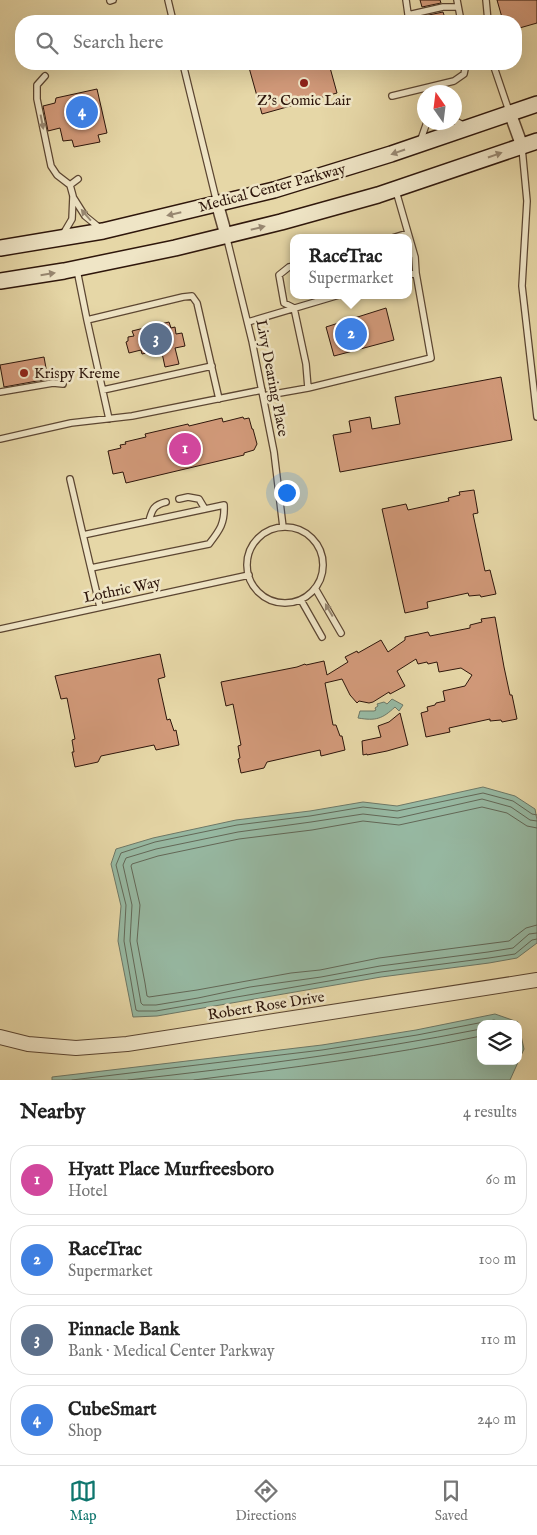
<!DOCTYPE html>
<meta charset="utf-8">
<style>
:root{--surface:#fff;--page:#f6f6f6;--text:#222;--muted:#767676;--line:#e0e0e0;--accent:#0f766e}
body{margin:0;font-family:"IM FELL English",serif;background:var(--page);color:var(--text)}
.controls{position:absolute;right:15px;bottom:15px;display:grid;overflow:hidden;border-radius:10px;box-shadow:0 5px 20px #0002}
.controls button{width:45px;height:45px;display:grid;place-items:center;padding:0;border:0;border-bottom:1px solid var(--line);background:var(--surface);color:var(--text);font:25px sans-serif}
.compass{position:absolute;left:417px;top:85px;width:45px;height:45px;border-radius:50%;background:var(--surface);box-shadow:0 5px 20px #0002;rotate:346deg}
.you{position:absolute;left:286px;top:492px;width:18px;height:18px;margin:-12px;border:4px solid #fff;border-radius:50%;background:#1a73e8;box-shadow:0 0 0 8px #1a73e833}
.badge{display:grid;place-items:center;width:32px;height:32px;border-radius:50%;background:var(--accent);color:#fff;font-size:16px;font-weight:700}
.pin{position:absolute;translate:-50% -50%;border:2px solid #fff;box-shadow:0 1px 5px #0006}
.popup{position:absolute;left:290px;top:234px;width:122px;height:65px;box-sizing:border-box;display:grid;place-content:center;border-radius:10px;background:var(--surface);filter:drop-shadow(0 1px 4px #0005);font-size:16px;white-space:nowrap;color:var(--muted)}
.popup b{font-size:19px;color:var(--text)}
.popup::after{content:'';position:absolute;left:50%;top:100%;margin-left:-10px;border:10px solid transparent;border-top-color:var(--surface)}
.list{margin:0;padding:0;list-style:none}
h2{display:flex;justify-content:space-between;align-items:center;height:65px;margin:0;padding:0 20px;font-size:21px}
h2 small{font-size:16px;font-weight:400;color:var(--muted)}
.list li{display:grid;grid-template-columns:32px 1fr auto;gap:15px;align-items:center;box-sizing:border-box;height:70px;margin:0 10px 10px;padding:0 10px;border:1px solid var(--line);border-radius:20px}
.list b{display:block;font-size:19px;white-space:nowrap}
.list p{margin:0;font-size:16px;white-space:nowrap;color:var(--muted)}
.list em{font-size:16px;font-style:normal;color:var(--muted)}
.icon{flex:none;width:28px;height:28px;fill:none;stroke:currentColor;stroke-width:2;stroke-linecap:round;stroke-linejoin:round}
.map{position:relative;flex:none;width:537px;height:1080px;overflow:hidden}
.search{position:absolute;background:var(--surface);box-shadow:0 5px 20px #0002;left:15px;right:15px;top:15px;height:55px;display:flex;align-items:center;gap:12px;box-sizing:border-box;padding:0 18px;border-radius:20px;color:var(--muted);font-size:19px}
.sheet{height:385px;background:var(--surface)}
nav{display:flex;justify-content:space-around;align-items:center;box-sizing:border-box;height:70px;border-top:1px solid var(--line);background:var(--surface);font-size:14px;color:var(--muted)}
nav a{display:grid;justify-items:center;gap:2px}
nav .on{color:var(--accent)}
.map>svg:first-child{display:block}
</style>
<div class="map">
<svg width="537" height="1080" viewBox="0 0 537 1080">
<rect width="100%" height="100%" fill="#e6d7a7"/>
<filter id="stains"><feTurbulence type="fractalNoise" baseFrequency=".004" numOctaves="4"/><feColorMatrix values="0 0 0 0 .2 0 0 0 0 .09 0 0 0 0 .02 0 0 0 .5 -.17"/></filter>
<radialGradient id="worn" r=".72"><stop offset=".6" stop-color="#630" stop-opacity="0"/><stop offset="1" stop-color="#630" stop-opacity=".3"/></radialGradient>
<path fill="#97baa4" stroke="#6d7867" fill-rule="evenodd" d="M392,699L403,705L399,711L395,707C382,719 376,721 358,718L360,711H374L376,710L375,708L378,706L377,704L384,702L387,704Z
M483,787L515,796L535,809L537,820V943L517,958L489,963L381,977L157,1016L133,1017L118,941L121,906L111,864L116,849L153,838L236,820L310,811L363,802L397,806Z
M495,1014L518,1022L524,1049L510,1080H52V1077L322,1045L416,1030ZM481,1024H518V1061H481Z"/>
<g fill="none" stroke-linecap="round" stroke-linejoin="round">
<path stroke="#626858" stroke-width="1" d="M537,815L532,814L513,801L483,793L397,811L363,807L310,816L237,825L155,842L121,853L116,865L126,905L124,941L136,1010L138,1011H156L381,972L489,958L515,954L532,940L537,939
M537,821L530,820L511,807L482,799L398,818L363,814L311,822L238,832L156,849L126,858L123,865L132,905L130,941L141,1003L143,1005H156L198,998L250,987L321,977L380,966L488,952L513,948L529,934L537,933
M537,828L527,826L507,813L482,807L399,825L363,821L312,830L239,839L158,856L132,864L131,866L140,905L137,941L145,983L147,996L149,997L197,990L291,973L320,970L379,958L509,941L526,928L537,925
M72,1080L322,1050L417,1035L494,1020L508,1024
M128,1080C246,1067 364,1052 481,1029
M194,1080C290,1068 386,1056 481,1036"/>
</g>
<path fill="#d19979" stroke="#2e160b" d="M420,0H440L441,3L422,7Z
M497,0H537V23L516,29V21H503Z
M443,12L446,21H425L424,16Z
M248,64H289L290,66L298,64H329L337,93L262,114Z
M97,89L107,133L98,135L100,142L74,147L72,140L63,141L60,128L48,131L43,106L55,103L56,98Z
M386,308L394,340L334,356L326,327Z
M169,322L171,328L175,327L176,334L182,333L185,346L175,348L179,364L165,367L162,353L155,354L154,351L142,354L141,350L129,353L126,342L128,341V337L134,336L132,331Z
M44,357L48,379L4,387L0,365Z
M501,377L512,440L340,472L333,435L351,432L349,421L370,417L372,429L400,424L395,397Z
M243,417L244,419L249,418L252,429H253L257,444L254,450L244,453V455L126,483L123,472L113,474L108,451L121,448L120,445L126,444L125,442L146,437L145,434L188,424L189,426L222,418L223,422Z
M474,490L478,513L473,514L485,571L490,570L496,594L481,597L480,595L469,596L468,593L427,602L428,608L405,613L382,509L406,504L408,510L449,501L448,498L460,495L459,492Z
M495,617L504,667L510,695H512L517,719L502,722L501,720L490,721V719L449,728L450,732L426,737L421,713L428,711L427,707L435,705L436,703L445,701L443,691L465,686L472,675L461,668L439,672L437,662L428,664L427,662L418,664L416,659L397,671L405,686L390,694L389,692L373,702L369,703L359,701L357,703L350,695L342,679L325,683L333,725H336L340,736H342L345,750L321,756L320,750L267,762L264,768L241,773L238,759L240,758L238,746L241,745L233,704L226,706L221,682L297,667L305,664L306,665L324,661L327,675L348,662L345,657L357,651L358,653L381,640L388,652L405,640V637L428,632L430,636L470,628V625L482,622L481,619Z
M160,654L165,677L158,679L167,720L170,719L174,731L176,730L179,745L156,750L154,745L101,756L98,762L75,767L72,752H74L72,740L75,739L67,698L61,699L55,676Z
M400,713L408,745L387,751L367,755V754L363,755L362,741L381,737L378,726L389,722Z"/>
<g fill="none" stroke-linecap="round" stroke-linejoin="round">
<g stroke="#5c4632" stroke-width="8">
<path id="service" d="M168,0L173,21
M406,0L409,21
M457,0L461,21
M486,0L488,21
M110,1L113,0
M408,15L443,7H458
M183,64L217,203
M493,64L509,111
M45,76L37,85V99L51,166L57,175L70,185
M392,96L454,81L464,74L466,64
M454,120L466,127
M420,142L427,122
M522,148L527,201L522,286L537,417
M396,191L415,257L416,273L408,275
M73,197L85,216L101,229
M226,235L252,341L274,452L283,527
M62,236L72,219L73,196L70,185L78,179
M392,238L408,233
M294,266L289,267L279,275L284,303L294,308L306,364L308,388
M77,270L87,320L183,297L192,296L197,303L219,399
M87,320L109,419
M248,322L339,295
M103,390L212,366
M0,392L53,383L63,384
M263,396L308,388L431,358L416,273
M0,439L71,423L132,416L262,390
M70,479L83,535
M179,499L188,497L199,499L205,509
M149,521C152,509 154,505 166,502
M247 565a38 38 0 1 1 76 0a38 38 0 1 1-76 0Z
M91,568L209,544C220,530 225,523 224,505L83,535L100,607
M315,588L341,633
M301,600L322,637
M0,629L249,575"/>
</g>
<g stroke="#5c4632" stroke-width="14">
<path id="minor" d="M510,113L522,146
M217,203L226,235"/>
</g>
<g stroke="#5c4632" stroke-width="16">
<path id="tertiary" d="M0,1037L28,1044L76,1048L127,1044L537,980"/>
</g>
<g stroke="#2e160b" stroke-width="18">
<path id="secondary" d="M0,248L103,231L274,190L391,154L537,104
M0,281L64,271L175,248L281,222L378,195L537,141"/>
</g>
<use href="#service" stroke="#efe5c6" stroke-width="5.5"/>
<use href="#minor" stroke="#efe5c6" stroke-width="11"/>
<use href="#tertiary" stroke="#efe5c6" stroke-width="14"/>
<use href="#secondary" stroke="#efe5c6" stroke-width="15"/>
</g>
<defs><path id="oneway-solid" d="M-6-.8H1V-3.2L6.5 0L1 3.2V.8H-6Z" transform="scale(1.25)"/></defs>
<g fill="#988872">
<use href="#oneway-solid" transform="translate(42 122) rotate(79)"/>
<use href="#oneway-solid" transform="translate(398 152) rotate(161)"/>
<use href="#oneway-solid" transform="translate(495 155) rotate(-19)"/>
<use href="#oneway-solid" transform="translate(174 214) rotate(167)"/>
<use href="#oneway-solid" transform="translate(86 215) rotate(-131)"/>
<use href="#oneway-solid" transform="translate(258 228) rotate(-14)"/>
<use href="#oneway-solid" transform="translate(48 274) rotate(-9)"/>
<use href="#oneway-solid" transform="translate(329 610) rotate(-120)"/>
</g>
<g fill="#8f2418" stroke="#efe5c6" stroke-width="2">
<circle cx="304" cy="83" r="5"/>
<circle cx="24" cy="373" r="5"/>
</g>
<g text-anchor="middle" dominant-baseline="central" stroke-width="5" stroke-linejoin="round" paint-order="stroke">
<g font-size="15" fill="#2e160b" stroke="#efe5c6">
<text x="304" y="100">Z's Comic Lair</text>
<text x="34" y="373" text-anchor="start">Krispy Kreme</text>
</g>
<g font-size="15" fill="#2e160b" stroke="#efe5c6">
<text transform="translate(272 188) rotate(-15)">Medical Center Parkway</text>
<text transform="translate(272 378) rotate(79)">Livy Dearing Place</text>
<text transform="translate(122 590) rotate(-12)">Lothric Way</text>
<text transform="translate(266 1006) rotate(-9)">Robert Rose Drive</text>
</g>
</g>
<rect width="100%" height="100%" filter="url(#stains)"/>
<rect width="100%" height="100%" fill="url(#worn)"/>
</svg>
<div class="controls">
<button><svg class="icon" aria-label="layers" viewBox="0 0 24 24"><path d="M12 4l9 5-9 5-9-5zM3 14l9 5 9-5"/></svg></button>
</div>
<svg class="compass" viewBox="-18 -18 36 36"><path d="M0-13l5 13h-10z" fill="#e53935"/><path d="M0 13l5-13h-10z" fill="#767676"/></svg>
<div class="you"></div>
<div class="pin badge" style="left:185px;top:449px;background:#d1479c">1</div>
<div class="pin badge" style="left:351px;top:334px;background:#3f7fe0">2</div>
<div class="popup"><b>RaceTrac</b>Supermarket</div>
<div class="pin badge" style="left:156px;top:339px;background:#5c6f8a">3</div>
<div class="pin badge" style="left:82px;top:112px;background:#3f7fe0">4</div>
<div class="search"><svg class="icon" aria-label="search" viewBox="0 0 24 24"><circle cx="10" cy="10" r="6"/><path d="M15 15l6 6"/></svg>Search here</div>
</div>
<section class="sheet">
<h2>Nearby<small>4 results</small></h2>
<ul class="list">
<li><span class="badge" style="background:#d1479c">1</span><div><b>Hyatt Place Murfreesboro</b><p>Hotel</p></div><em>60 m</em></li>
<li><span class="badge" style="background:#3f7fe0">2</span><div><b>RaceTrac</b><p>Supermarket</p></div><em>100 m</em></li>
<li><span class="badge" style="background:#5c6f8a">3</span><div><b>Pinnacle Bank</b><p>Bank · Medical Center Parkway</p></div><em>110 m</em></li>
<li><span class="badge" style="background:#3f7fe0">4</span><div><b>CubeSmart</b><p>Shop</p></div><em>240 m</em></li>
</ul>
</section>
<nav>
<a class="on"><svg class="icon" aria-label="map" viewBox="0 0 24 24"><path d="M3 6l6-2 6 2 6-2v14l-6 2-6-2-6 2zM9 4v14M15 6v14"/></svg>Map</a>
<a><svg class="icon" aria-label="directions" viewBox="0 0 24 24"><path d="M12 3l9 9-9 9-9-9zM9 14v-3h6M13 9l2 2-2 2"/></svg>Directions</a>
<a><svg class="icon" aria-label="saved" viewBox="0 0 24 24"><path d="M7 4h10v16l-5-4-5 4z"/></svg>Saved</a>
</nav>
